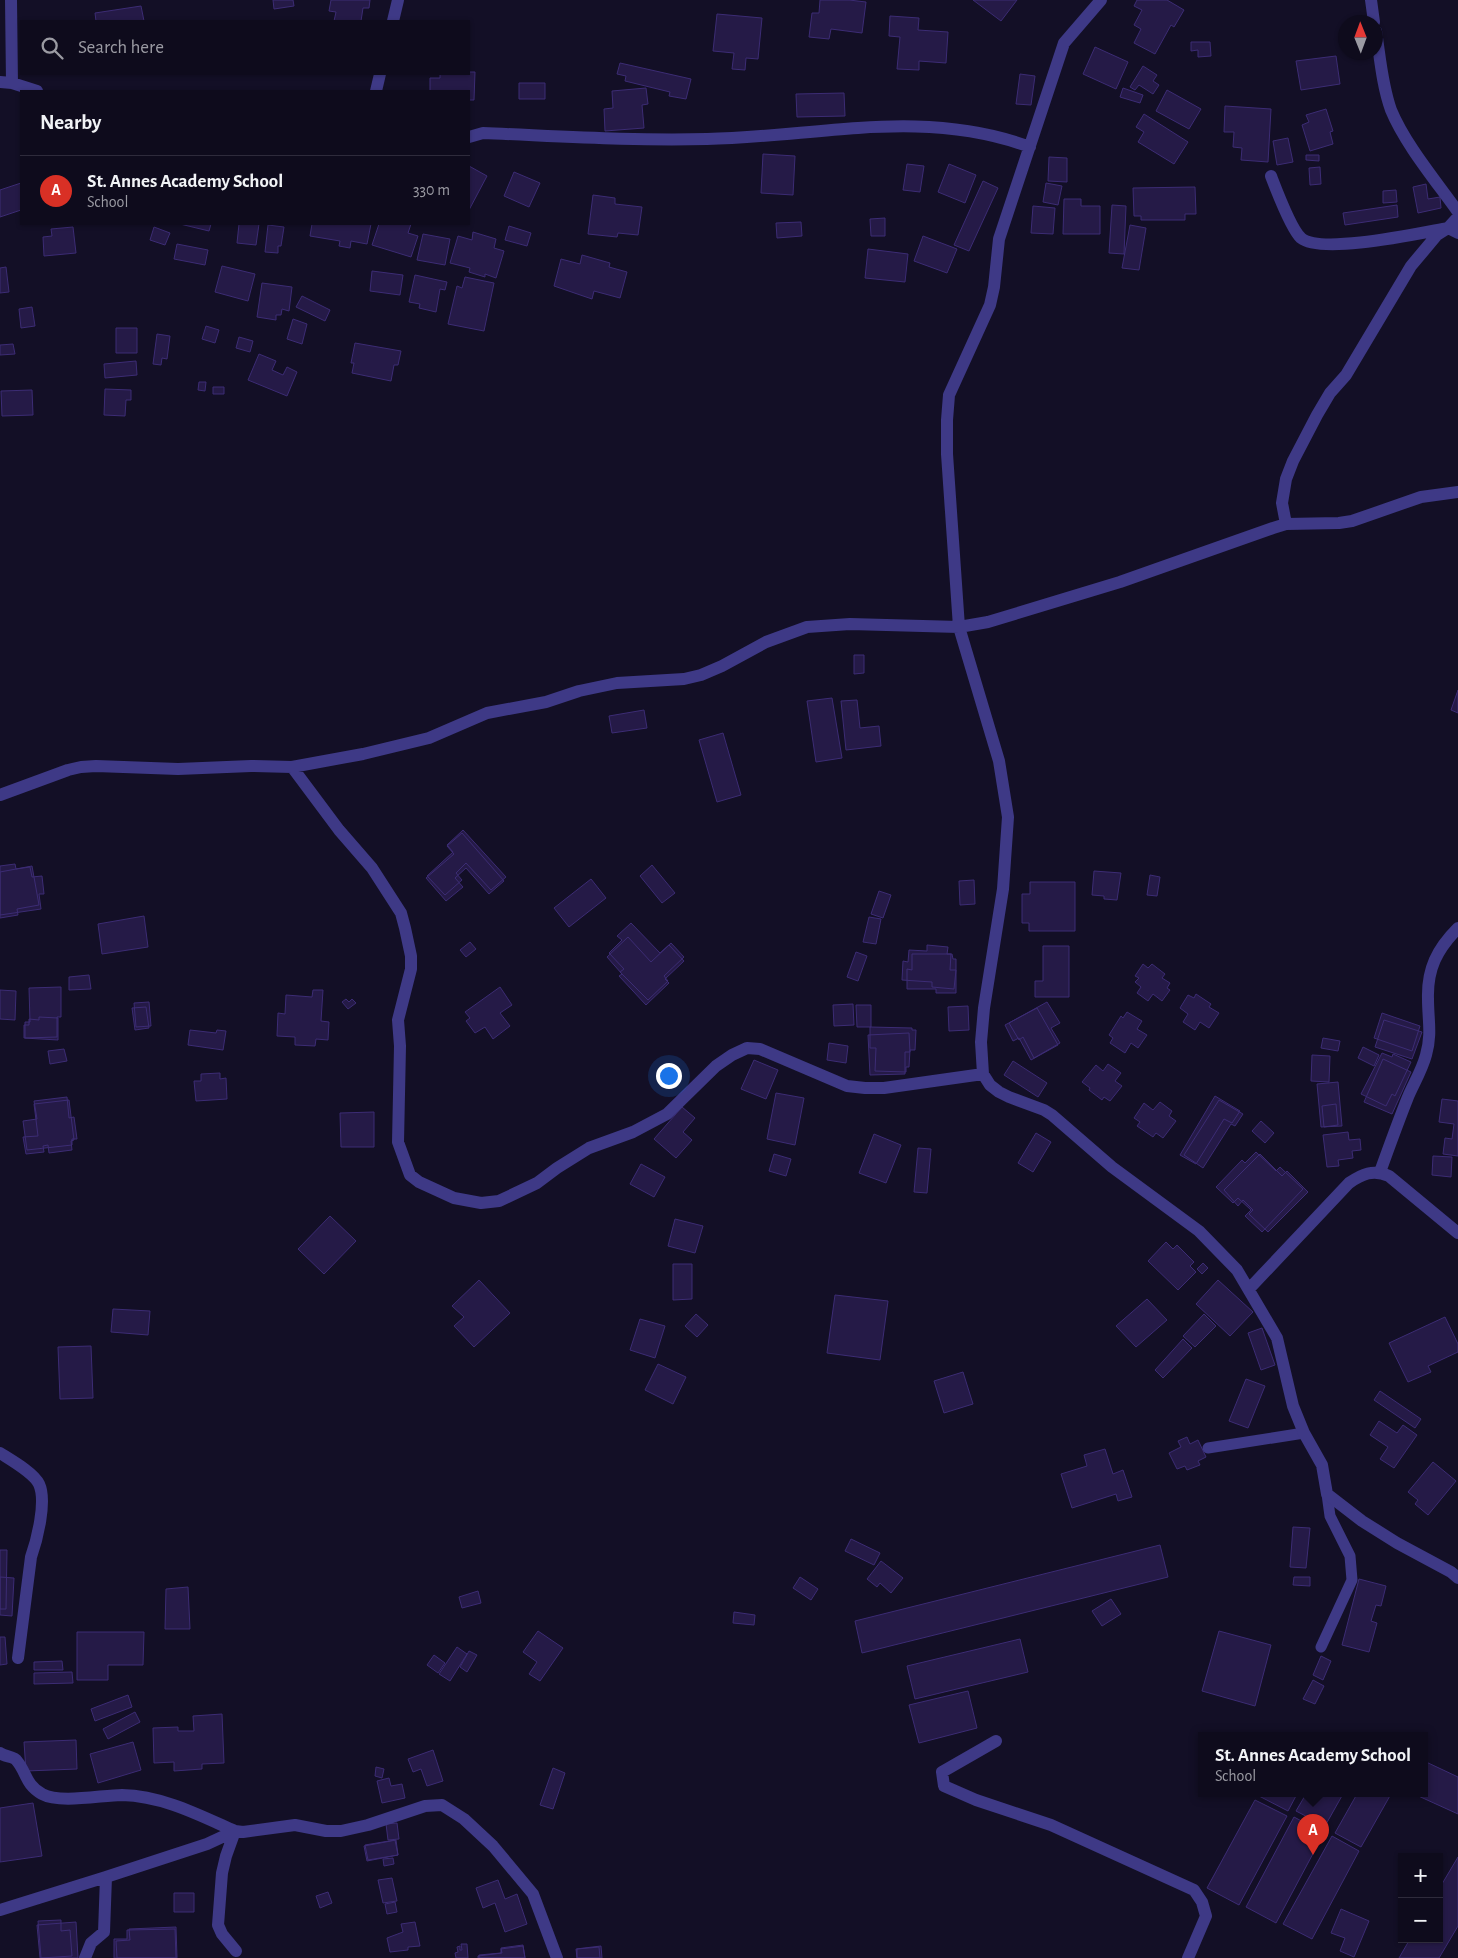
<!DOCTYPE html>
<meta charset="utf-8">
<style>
:root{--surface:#0e0b1c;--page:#1c1929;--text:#f1f3f6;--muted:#9b9ba3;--line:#2e2b3b;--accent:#d93025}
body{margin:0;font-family:"Alegreya Sans",sans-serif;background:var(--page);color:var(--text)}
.controls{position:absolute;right:15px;bottom:15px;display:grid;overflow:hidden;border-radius:0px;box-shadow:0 1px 4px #0004}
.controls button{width:45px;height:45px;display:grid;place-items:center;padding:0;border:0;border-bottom:1px solid var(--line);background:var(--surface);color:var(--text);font:25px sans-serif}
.compass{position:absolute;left:1338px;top:15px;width:45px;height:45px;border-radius:50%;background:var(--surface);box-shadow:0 1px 4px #0004;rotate:359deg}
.you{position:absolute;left:668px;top:1075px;width:18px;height:18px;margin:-12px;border:4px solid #fff;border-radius:50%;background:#1a73e8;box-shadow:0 0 0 8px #1a73e833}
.badge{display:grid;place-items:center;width:32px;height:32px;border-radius:50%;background:var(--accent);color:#fff;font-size:16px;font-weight:700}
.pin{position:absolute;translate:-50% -41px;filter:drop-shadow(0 1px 2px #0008)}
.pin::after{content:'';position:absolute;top:26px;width:18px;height:15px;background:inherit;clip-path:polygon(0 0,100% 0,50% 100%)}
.popup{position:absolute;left:1198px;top:1732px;width:230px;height:65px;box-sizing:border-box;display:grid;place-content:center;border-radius:0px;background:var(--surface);filter:drop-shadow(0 1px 4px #0005);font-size:16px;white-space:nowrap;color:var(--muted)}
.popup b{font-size:19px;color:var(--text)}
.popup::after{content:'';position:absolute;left:50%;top:100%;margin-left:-10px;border:10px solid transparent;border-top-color:var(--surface)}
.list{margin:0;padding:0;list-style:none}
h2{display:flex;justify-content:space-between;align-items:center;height:65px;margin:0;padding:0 20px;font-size:21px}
h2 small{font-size:16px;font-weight:400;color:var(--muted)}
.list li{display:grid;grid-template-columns:32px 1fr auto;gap:15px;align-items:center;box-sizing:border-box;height:70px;padding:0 20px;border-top:1px solid var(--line)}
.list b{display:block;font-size:19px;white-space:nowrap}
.list p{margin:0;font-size:16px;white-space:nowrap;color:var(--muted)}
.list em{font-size:16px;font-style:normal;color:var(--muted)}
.icon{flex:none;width:28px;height:28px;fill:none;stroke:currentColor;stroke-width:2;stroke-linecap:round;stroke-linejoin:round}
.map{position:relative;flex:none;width:1458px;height:1958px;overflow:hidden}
.search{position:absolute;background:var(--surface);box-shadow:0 1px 4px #0004;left:20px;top:20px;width:450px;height:55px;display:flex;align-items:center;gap:12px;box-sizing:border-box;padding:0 18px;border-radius:0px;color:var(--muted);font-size:19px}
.panel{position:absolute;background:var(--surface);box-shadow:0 1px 4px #0004;left:20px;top:90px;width:450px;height:135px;border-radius:0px}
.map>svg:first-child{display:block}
</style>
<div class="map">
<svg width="1458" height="1958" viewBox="0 0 1458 1958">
<rect width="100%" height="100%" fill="#130f26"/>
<path fill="#251a47" stroke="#3c2c74" d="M273,0H293L294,6L274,9Z
M331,0H370L369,8H363L361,21H334L336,12L329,11Z
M820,0H849L866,2L862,33L831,29L829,39L809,37L812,13H819Z
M973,0H1017L1001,21Z
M1137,0H1167L1184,10L1174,27L1171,25L1155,54L1134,43L1141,29L1134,25L1142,10L1134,6Z
M141,6L144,21H96L95,13Z
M717,14L762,18L758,59L746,58L745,70L732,69L734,53L713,51Z
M890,16L919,18L918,30L948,32L946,63L919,61V70L897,69L900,37L889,36Z
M1191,42H1210L1211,56L1198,57V50L1191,51Z
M1095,47L1128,62L1116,89L1083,74Z
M1336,56L1340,84L1301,90L1296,61Z
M620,63L691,79L686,99L669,96L670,92L625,81L626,76L617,74Z
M1143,66L1157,75L1153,81L1159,85L1153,94L1139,85L1135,90L1130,87Z
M469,72H475L474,100H469V91H430V78H440V74H469Z
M1020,74L1035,76L1031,105L1016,104Z
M519,83H545V99H519Z
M646,88L648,104L642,105L644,128L605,131L604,109L613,108L612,91Z
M1123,88L1143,95L1140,103L1120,97Z
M1167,90L1201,109L1189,129L1156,111Z
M844,93L845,116L797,117L796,94Z
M1225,106L1271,109L1268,162L1241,160L1242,148L1233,147L1234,132H1224Z
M1326,109L1333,131L1330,132L1333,144L1310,151L1302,125L1309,122L1306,115Z
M1144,114L1188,142L1174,164L1138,142L1144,132L1136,127Z
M1288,138L1293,162L1277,165L1273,141Z
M763,154L795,156L793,195L761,193Z
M1306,155H1319V161L1306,160Z
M1049,157L1067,158V182L1048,181Z
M907,164L924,166L920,192L903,190Z
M949,164L976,175L965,203L938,192Z
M469,166L487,176L469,210Z
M1320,167L1321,184L1310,185L1309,168Z
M514,172L540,183L529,207L504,196Z
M983,181L998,188L969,251L954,245Z
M21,183V210L0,217V190Z
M1046,183L1062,186L1058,205L1043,202Z
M1426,184L1428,199L1440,197L1441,208L1418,213L1413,187Z
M1195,187L1196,214H1185V220H1141V216H1134L1133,188Z
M1396,190L1397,202L1383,203V191Z
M593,195L615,198V204L642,207L638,235L618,233L617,237L588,234Z
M1064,199H1081V206H1100V234H1063Z
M1112,205L1126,206L1124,254L1109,253Z
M1397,205L1398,217L1345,225L1343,213Z
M1033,206L1055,208L1053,234L1031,233Z
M885,218V236H871L870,219Z
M801,222L802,236L777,238L776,223Z
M180,224H211L209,231Z
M239,224H259L256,245L237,243Z
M312,224H371L367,244L351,241L350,248L339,246L340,241L310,236Z
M379,224H411L408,233L418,236L411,257L372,245Z
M268,225L284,227L281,246H278V253L265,252Z
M1130,225L1146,228L1139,270L1122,268Z
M509,226L531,233L527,246L505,240Z
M73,227L76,253L44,256L43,237L52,236L51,229Z
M154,227L170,233L165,245L150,240Z
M473,232L496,239L494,248L504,251L496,278L485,274V277L469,272L470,268L450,263L458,236L472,240Z
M423,234L450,239L445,265L417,260Z
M923,236L957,249L947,273L914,261Z
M177,244L208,250L205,265L174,259Z
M868,249L908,254L905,282L865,278Z
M582,255L610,263L609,267L627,272L620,298L594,291L592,299L554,286L561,259L580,264Z
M222,266L255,274L248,301L215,292Z
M6,267L9,292L0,293V268Z
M372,271L403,275L400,295L370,291Z
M415,275L447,282L445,290L440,289L436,312L419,308L420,304L409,302Z
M465,277L494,283L484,331L448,324L457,286L462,288Z
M262,283L292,287L289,311L282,309L281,315H276V320L257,317Z
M302,296L330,310L325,321L296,307Z
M32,307L35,326L21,328L19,309Z
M293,319L307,324L302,344L287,339Z
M206,326L219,330L215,343L202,339Z
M116,328H137V353H116Z
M157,334L170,336L167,359L162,358L161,365L153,364Z
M239,337L253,341L250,352L236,348Z
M355,343L401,351L398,365H394L391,381L352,373L354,363H351Z
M13,344L15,354L0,355V345Z
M259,354L276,361L272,370L283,375L287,367L297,372L287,396L248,380Z
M136,361L137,375L105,378L104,364Z
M199,382H206L205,391L198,390Z
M213,387H224V394H213Z
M105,389L131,390V400H126L125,416L104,415Z
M32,390L33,415L2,416L1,391Z
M854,655H864V673L854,674Z
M1458,690V713L1451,710Z
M832,698L842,758L816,762L807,701Z
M857,700L860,728L879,726L881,746L846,750L841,701Z
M644,710L647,728L612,733L609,716Z
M723,733L741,795L717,802L699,740Z
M463,830L506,877L491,890L466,863L456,873L462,880L445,895L427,876L453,852L447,845Z
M462,833L504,881L489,894L466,868L455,878L463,887L446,901L426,878L454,854L447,846Z
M15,864L16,869L30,867L32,877L42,876L44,894H39L41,909L0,915V866Z
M652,865L675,893L662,903L640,876Z
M32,866L39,905L17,909L18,915L0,918V872Z
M1094,871L1121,873L1117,900L1104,899V896L1092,895Z
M1150,875L1160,877L1157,896L1147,895Z
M591,879L606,898L569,927L554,908Z
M974,880L975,904L960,905L959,881Z
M1030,882H1075V931H1029V923H1022V894H1030Z
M879,891L891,895L883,918L871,914Z
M144,916L148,947L102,954L98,924Z
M869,917L881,919L876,944L863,942Z
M631,923L660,953L671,943L684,957L664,976L668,981L648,1000L620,972L624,969L609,953L622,940L617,936Z
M628,937L651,962L669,945L684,961L665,979L669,983L646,1005L619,976L622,974L607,957Z
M470,942L476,949L466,957L460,950Z
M927,945L948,947L947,954H951L950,970H956L954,989L932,987V982L902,980L903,961L908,962L909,950L927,951Z
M1043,946H1069V997H1035V981H1043Z
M856,952L867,956L858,981L847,977Z
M912,954H952L953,959H956V993H936V989H907V969L912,970Z
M1143,964L1148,968L1152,964L1165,974L1162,978L1170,983L1167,988L1170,990L1162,1001L1153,994L1148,1001L1137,993L1141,987L1135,982L1139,978L1135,976Z
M89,975L91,989L69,990V977Z
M61,987V1017H57V1037L25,1038V1022H30L29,988Z
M500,987L512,1005L500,1013L510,1026L493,1039L485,1027L475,1033L466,1021L470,1018L465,1012Z
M0,990L16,991L15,1020L0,1019Z
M313,990H323L321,1021L329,1022L328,1040L316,1039L315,1046L295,1045V1037L277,1036L278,1013L285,1014L286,995L312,997Z
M1196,994L1211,1004L1209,1007L1219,1013L1209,1028L1200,1022L1195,1030L1183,1022L1188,1014L1180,1008L1188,995L1194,998Z
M346,999L349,1002L352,999L356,1003L348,1009L342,1002Z
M149,1002L151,1026L136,1027L134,1003Z
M1047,1002L1060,1023L1051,1028L1060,1043L1034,1058L1023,1037L1019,1040L1009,1023Z
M853,1004L854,1025L834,1026L833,1005Z
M856,1005H871V1027H857Z
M968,1006L969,1030L949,1031L948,1007Z
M146,1007L149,1028L135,1030L132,1008Z
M1037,1008L1058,1045L1031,1060L1019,1038L1013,1041L1005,1025Z
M1127,1012L1142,1021L1137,1029L1147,1035L1138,1048L1131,1043L1125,1053L1110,1043L1113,1038L1109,1035L1121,1016L1123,1018Z
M1382,1013L1420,1026L1412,1051L1374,1038Z
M39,1017L58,1018V1040L24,1038V1025H29V1019L39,1020Z
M1384,1020L1422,1032L1412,1059L1375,1047Z
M870,1027L912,1028V1030H916L915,1050H910L909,1067H906V1072L875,1071L876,1048H870Z
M190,1030L216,1033L217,1030L226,1031L223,1050L188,1045Z
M909,1033L910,1052H905V1074L870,1075L868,1035Z
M1323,1038L1340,1041L1338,1051L1321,1048Z
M829,1043L848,1046L846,1063L827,1060Z
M1363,1047L1379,1055L1374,1066L1358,1058Z
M64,1049L67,1061L50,1064L48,1051Z
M1382,1053L1392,1057L1393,1054L1411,1062L1395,1096L1392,1094L1386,1106L1361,1094Z
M1312,1055L1330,1056L1329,1082L1311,1081Z
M1383,1059L1411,1072L1392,1114L1364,1102Z
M754,1060L778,1070L766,1099L741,1089Z
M1013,1061L1047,1083L1038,1097L1004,1075Z
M1108,1064L1121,1073L1115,1081L1122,1086L1110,1101L1104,1097L1102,1100L1089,1090L1090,1088L1082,1082L1096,1065L1103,1071Z
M220,1073V1079L226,1078L227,1099L196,1101L194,1081H201V1074Z
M1338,1082L1342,1126L1321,1127L1317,1084Z
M776,1093L804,1098L795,1145L767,1139Z
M1215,1096L1240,1111L1232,1123L1224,1119L1196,1164L1180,1155Z
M67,1097L69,1118L74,1117L77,1139H72V1145L27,1150L23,1121L37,1119L34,1101Z
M1442,1099L1458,1101V1156L1443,1154L1445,1138L1452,1139L1454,1124L1439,1122Z
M69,1100L74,1140L71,1141L72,1150L49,1153L48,1145L43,1146L44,1152L26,1154L23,1137L38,1136L34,1104Z
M1219,1100L1243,1114L1235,1126L1231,1124L1203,1168L1184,1155Z
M1160,1102L1172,1111L1169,1116L1176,1121L1163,1138L1156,1133L1153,1137L1137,1126L1140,1122L1134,1118L1144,1103L1153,1110Z
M1336,1104L1338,1125L1324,1127L1322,1106Z
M682,1107L695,1118L683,1132L692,1140L676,1158L654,1139Z
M374,1112V1147H341L340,1113Z
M1261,1121L1274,1133L1265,1143L1252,1131Z
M1348,1132L1349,1140L1360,1139L1361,1150L1352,1151L1353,1158L1338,1160L1339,1166L1327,1167L1323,1135Z
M1036,1133L1051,1142L1033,1172L1018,1163Z
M874,1134L901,1145L886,1183L859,1173Z
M918,1148L931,1149L927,1193L914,1192Z
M1256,1152L1276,1171L1280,1167L1303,1189L1262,1232L1245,1216L1251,1210L1238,1198L1233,1203L1216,1187L1242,1160L1245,1163Z
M774,1154L791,1159L786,1176L769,1171Z
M1260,1154L1282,1176L1287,1171L1308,1192L1268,1232L1249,1214L1253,1210L1243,1200L1238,1206L1224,1190Z
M1433,1156L1452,1157L1451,1177L1432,1175Z
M641,1164L665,1177L654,1197L630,1184Z
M330,1216L356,1241L324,1274L298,1249Z
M675,1219L703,1226L695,1253L668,1246Z
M1166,1242L1173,1249L1177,1245L1194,1262L1190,1266L1196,1272L1178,1290L1148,1261Z
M1203,1263L1208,1268L1202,1274L1197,1269Z
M673,1264H692V1299L673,1300Z
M479,1280L510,1313L474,1347L454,1326L464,1317L452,1306Z
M1218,1280L1253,1312L1230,1336L1196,1304Z
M835,1295L888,1301L880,1360L827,1353Z
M1147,1299L1167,1320L1136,1347L1116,1326Z
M113,1309L150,1311L148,1335L111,1332Z
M696,1314L708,1325L697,1337L685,1326Z
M1204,1314L1216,1326L1195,1347L1183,1336Z
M1445,1317L1458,1344V1352L1428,1366L1431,1372L1408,1382L1389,1343Z
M640,1319L665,1326L655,1358L630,1350Z
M1262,1328L1275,1365L1261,1370L1248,1333Z
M1183,1339L1192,1348L1163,1378L1155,1370Z
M91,1346L93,1398L60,1399L58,1347Z
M658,1364L686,1377L673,1404L645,1390Z
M963,1372L973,1404L944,1413L934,1381Z
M1246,1379L1265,1386L1248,1428L1229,1421Z
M1380,1391L1421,1419L1415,1428L1374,1400Z
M1379,1421L1397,1433L1403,1425L1417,1435L1394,1468L1380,1459L1388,1447L1370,1435Z
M1187,1437L1190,1444L1198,1440L1206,1457L1198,1461L1200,1465L1187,1470L1185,1466L1177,1469L1169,1453L1181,1447L1178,1441Z
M1105,1449L1113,1474L1123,1470L1132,1497L1118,1501L1116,1494L1072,1508L1061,1474L1087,1466L1084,1455Z
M1433,1462L1456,1481L1428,1515L1415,1504L1418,1500L1408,1492Z
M1293,1527L1310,1528L1306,1568L1290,1567Z
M851,1539L880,1553L874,1565L845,1551Z
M1160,1545L1168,1577L862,1653L855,1621Z
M0,1550H7L6,1609H0Z
M881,1561L903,1578L891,1593L880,1583L877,1587L867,1579Z
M0,1577L14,1578L12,1616L0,1615Z
M800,1577L818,1589L811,1600L793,1588Z
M1294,1577H1310V1586L1293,1585Z
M1359,1579L1386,1586L1381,1606L1376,1605L1371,1621L1377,1623L1369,1652L1342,1645Z
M188,1587L190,1629H165L166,1589Z
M478,1591L481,1603L462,1608L459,1597Z
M1111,1599L1121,1614L1102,1626L1092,1611Z
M734,1612L755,1615L754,1625L733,1623Z
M538,1631L563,1648L540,1681L529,1674L537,1662L523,1652Z
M1219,1631L1271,1645L1255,1706L1202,1691Z
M77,1632H144L143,1665H108V1680H77Z
M0,1637H5L7,1664L0,1665Z
M1020,1639L1028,1672L915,1699L907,1666Z
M457,1647L467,1654L450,1681L439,1674Z
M469,1651L477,1655L467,1672L460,1667Z
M434,1655L445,1663L438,1673L427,1665Z
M1321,1656L1331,1661L1323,1680L1313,1675Z
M62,1661L63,1670H34V1662Z
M72,1672L73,1683L34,1684V1673Z
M1313,1680L1324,1686L1315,1704L1303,1699Z
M968,1691L977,1728L919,1743L909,1705Z
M128,1695L132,1707L95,1721L91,1709Z
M135,1712L140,1722L108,1739L103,1729Z
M222,1714L224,1763L202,1764V1769L174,1771V1762L154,1763L153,1728L178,1727V1731H194L193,1716Z
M76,1740L77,1769L26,1771L24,1742Z
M133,1742L141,1770L98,1783L90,1754Z
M433,1750L443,1781L427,1786L421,1769L413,1772L408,1759Z
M1424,1761L1458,1777V1814L1414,1794H1424Z
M376,1767L384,1769L382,1778L375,1776Z
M553,1768L565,1773L553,1809L540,1805Z
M389,1778L391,1786L402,1784L405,1798L382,1803L377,1781Z
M1260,1794H1297L1288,1811L1259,1796Z
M1306,1794H1343L1325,1826L1296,1811Z
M1357,1794H1391L1361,1847L1335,1833Z
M1255,1800L1287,1816L1239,1905L1207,1888Z
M33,1803L42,1856L0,1862V1808Z
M1294,1817L1324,1833L1276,1923L1246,1907Z
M397,1823L399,1839L388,1840L386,1824Z
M1332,1836L1359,1851L1312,1939L1283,1924Z
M395,1840L398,1855L368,1860L365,1845Z
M396,1840L398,1855L367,1861L364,1846Z
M1458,1857V1926L1439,1958H1399L1410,1939H1439V1889Z
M393,1858L394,1864L384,1866L383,1859Z
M392,1878L397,1901L383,1903L378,1880Z
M498,1880L505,1899L517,1894L527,1924L505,1932L495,1903L483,1908L476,1888Z
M328,1892L332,1903L320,1908L316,1896Z
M174,1893H194V1912H174Z
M395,1902L397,1912L387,1914L385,1904Z
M1341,1909L1369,1921L1354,1957L1340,1951L1345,1938L1331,1933Z
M61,1920V1931L70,1930L72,1956L41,1958L38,1921Z
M76,1922L78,1958H40L37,1925Z
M415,1922L420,1946L408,1947V1950L390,1952L387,1938L403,1932L401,1924Z
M176,1927L177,1958H117L116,1941L130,1940L129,1929Z
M175,1929L176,1958H114V1939H127V1930Z
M461,1944H467L468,1958H456L455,1953L458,1952L457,1947L460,1946V1950H462Z
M523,1945L525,1958H479V1955L501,1953V1948Z
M523,1946L525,1958H478V1956L502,1953L501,1949Z
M601,1946L602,1958H577L576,1949Z
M599,1947L600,1958H577V1949Z"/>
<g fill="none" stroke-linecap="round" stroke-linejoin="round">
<path stroke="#3e3986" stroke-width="11" d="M1208,1448L1304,1433
M1321,1647L1352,1580L1350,1556L1330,1516L1327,1494"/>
<path stroke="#3e3986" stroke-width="12" d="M11,0L12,83
M1101,0L1064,43L999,239L994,287L990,305L949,395L947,420V454L959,627L999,761L1008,817L1003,889L984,1008L981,1042L983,1074L990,1085L999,1092L1009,1097L1044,1110L1052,1115L1112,1167L1199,1231L1237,1270L1277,1338L1293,1406L1304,1433L1322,1465L1327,1494L1362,1521L1397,1543L1451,1572L1458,1578
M1371,0L1374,22
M393,21L398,0
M1376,31C1380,57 1382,85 1391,110C1405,144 1436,181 1458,212
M0,82L12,83L37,91
M376,91L380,74
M469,137L483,133C558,136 633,141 707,139C816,137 923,107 1030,147
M1271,176C1276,189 1291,229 1301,238C1321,255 1420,233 1448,228L1458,233
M1286,524L1282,503L1286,479L1293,461L1317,415L1330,393L1346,375L1411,266L1437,235L1448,228L1458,217
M292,767L339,830L372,868L401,913L405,928L411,956V969L398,1020L400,1046L398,1142L410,1175L419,1182L454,1198L481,1203L499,1201L537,1183L557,1168L589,1148L633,1132L667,1114L716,1066L732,1055L747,1048L760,1049L847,1086L865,1088H884L983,1074
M0,795L68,770L81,767L96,766L178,769L251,766L292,767L363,754L429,738L487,713L546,702L579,691L617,683L684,679L701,675L722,666L766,642L807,627L850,624L959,627L988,622L1120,582L1273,528L1286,524L1339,523L1352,521L1421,497L1458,492
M1380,1172C1389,1147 1398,1122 1408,1097C1414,1083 1422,1070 1426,1055C1432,1034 1428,1020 1428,999C1427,969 1437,949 1458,928
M1249,1289L1349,1183C1362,1174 1373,1169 1389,1176L1458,1233
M0,1453C11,1460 34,1473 39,1484C47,1501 37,1540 31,1557L18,1658
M996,1741L942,1772L944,1786L976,1800L1051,1825L1194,1890L1202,1902L1206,1916L1188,1958
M0,1753C5,1757 14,1756 17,1761C27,1773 25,1784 42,1794C60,1804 102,1795 122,1795C163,1796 199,1815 235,1831L243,1832L295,1825L326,1831H341L368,1825L425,1806L442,1805L464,1819L493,1846L533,1894L557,1958
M235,1831L226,1856L222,1873L218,1925L222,1934L236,1951
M0,1910L106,1877
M85,1958L91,1943L104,1932L106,1877L207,1844L235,1831"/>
</g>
</svg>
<div class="controls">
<button>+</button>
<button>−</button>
</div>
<svg class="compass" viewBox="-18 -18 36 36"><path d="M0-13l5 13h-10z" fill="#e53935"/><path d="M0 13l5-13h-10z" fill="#9b9ba3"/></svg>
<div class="you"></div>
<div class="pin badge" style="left:1313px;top:1855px">A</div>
<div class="popup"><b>St. Annes Academy School</b>School</div>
<div class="search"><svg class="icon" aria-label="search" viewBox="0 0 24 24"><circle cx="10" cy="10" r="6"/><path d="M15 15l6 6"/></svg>Search here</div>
<section class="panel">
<h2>Nearby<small></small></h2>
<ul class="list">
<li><span class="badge">A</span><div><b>St. Annes Academy School</b><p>School</p></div><em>330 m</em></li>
</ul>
</section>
</div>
